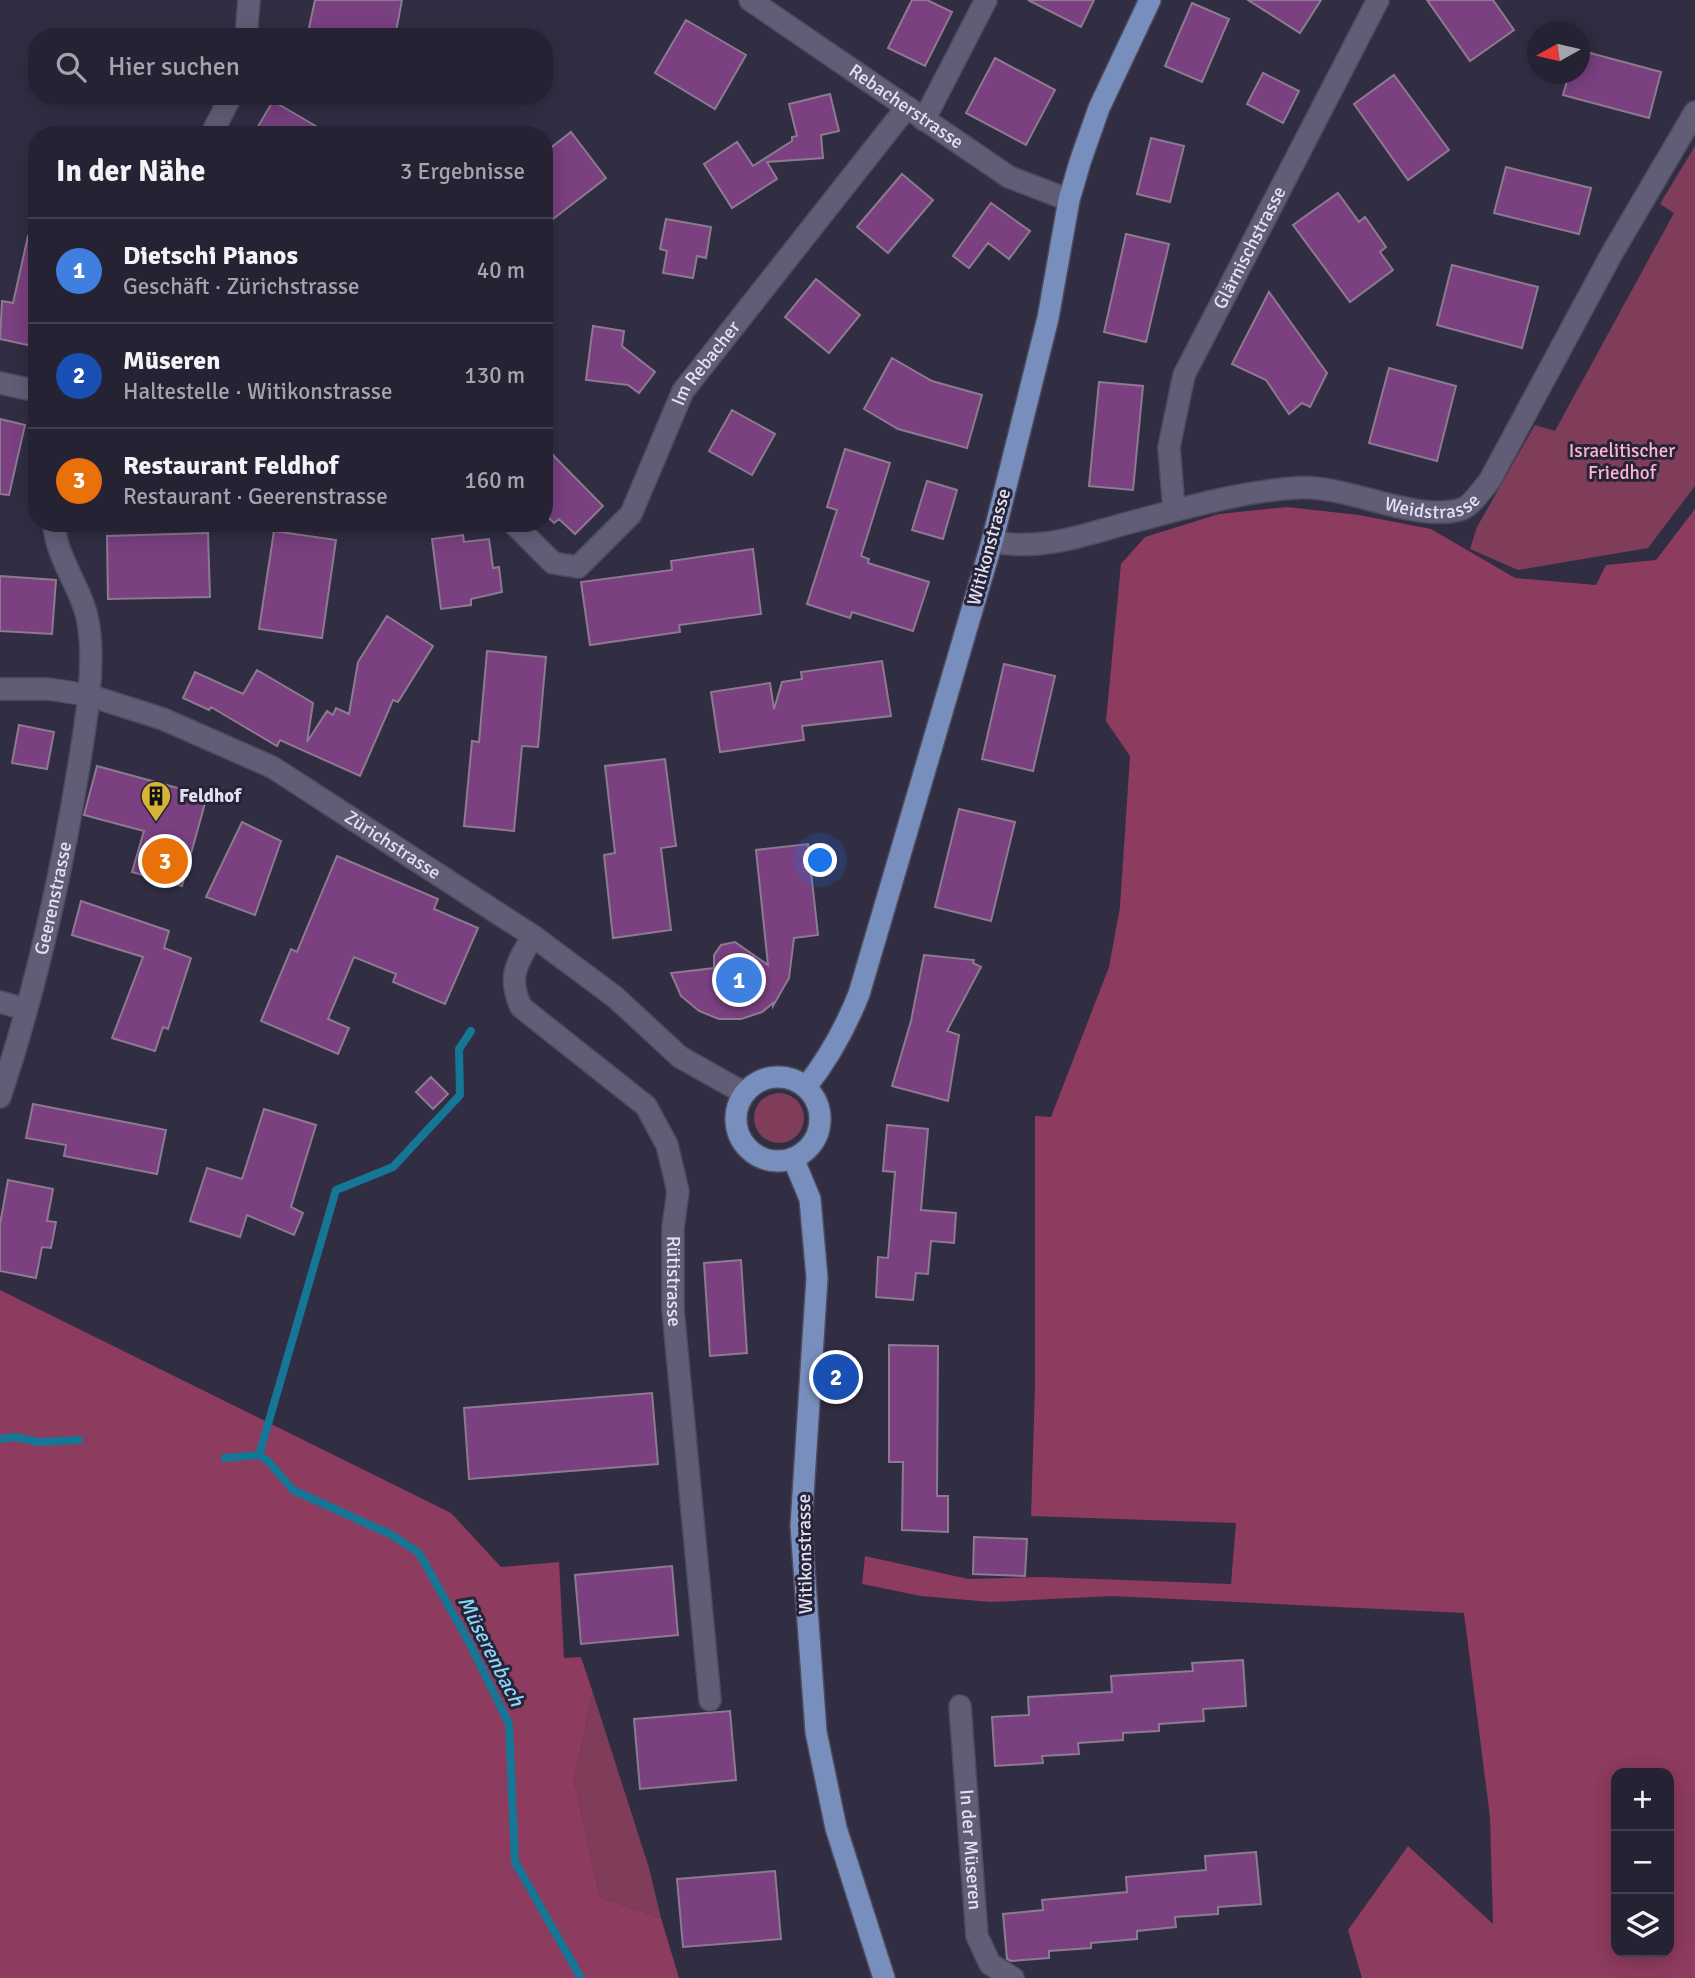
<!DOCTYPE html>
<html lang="de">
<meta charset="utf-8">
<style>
:root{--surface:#252233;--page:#2d2a3b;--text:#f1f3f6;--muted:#a3a4ac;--line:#423f4e;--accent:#d7b434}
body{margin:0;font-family:Signika,sans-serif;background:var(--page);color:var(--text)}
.controls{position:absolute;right:21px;bottom:21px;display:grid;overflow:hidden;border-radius:14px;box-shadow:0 4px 18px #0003}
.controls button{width:63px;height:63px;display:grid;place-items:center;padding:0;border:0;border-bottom:2px solid var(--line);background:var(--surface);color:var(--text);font:35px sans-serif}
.compass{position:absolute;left:1527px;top:21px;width:63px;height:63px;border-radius:50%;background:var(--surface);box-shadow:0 4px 18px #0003;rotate:262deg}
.you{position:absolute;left:821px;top:861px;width:24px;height:24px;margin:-18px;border:5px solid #fff;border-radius:50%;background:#1a73e8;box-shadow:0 0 0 10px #1a73e833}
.badge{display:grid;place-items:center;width:46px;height:46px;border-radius:50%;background:var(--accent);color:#fff;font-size:23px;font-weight:700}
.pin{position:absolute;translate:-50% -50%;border:4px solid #fff;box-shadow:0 2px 7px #0006}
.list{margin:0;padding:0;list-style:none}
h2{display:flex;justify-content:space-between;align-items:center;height:91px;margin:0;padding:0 28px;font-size:30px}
h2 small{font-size:23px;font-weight:400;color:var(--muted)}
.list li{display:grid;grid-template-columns:46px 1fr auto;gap:21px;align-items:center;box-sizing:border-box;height:105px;padding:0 28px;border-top:2px solid var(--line)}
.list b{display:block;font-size:26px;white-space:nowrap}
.list p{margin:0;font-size:23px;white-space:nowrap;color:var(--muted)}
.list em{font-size:23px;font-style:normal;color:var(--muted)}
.icon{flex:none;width:38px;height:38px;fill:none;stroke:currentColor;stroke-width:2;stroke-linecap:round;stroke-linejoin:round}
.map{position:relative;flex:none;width:1695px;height:1978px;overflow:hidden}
.search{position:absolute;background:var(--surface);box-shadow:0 4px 18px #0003;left:28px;top:28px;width:525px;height:77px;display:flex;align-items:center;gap:18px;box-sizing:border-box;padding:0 24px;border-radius:28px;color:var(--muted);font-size:26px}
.panel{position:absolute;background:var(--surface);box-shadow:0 4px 18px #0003;left:28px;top:126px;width:525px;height:406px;border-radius:28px}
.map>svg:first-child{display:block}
</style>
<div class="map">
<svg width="1695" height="1978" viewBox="0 0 1695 1978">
<rect width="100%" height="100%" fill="#312e44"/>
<path fill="#803d59" d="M1695,146V486L1648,548L1518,570L1470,549L1477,527L1535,425L1555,431L1674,213L1660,204Z
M754 1118a25 25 0 1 1 50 0a25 25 0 1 1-50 0Z
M593,1693L649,1868L661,1918L600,1897L574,1779Z"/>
<path fill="#8d3b5e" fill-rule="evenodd" d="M1287,507L1359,515L1431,529L1515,578L1596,585L1606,565L1656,560L1695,509V1978H1362L1348,1930L1408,1846L1493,1924L1490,1817L1464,1613L1112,1596L991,1602L921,1596L862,1584L865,1556L968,1579L1043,1577L1231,1584L1236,1523L1031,1516L1035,1386V1116L1051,1117L1109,967L1120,907L1130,756L1106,721L1121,564L1145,537L1219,514ZM1616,1773H1669V1952H1616Z
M0,1290L451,1513L501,1567L559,1562L564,1658L581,1657L593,1693L574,1779L600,1897L661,1918L679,1978H0Z"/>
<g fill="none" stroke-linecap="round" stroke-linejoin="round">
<path stroke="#157695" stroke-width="8" d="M0,1439L15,1437L38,1442L79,1440
M259,1455L336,1190L393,1167L460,1095L459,1049L471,1031
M225,1458L259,1455L268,1461L293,1490L392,1535L419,1553L470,1644L509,1724L515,1862L581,1978"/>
</g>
<path fill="#7a4080" stroke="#8d7a8f" stroke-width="2" d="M315,0H402L395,37H307Z
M912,0H927L952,12L925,66L888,48Z
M1028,0H1094L1081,27Z
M1248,0H1321L1300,33Z
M1427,0H1493L1514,30L1470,61Z
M1192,3L1229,19L1202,82L1165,66Z
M686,20L746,55L715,109L655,73Z
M1579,50L1661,72L1649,118L1563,95L1569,74H1579Z
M995,58L1055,90L1026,145L966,113Z
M1263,73L1299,91L1283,123L1247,104Z
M1394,75L1449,150L1408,180L1354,104Z
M830,94L839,131L821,135L823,158L767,162L777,179L732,208L704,164L737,142L753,166L792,141V137L797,136L789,104Z
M273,101L331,135H253Z
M571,132L606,178L544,226V153Z
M1151,138L1184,146L1170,202L1137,194Z
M1506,167L1591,188L1579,234L1494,213Z
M902,174L933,200L888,253L857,227Z
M1338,193L1359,222L1365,217L1386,247L1380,252L1393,270L1350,302L1293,225Z
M991,203L1030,231L1009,259L988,243L969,268L953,256Z
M666,219L711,227L706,258L697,256L693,278L663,273L667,251L660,249Z
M1126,234L1169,244L1146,342L1104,332Z
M28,236L37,237V347L0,339L2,301L13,303Z
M1452,265L1538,287L1522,348L1437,325Z
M816,279L860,315L829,353L785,317Z
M1269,292L1327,373L1310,407L1302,403L1289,414L1266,380L1232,364Z
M593,326L624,331L622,346L655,372L639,393L628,385L586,380Z
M892,358L932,381L982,395L967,448L898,429L864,409Z
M1389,368L1456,386L1437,461L1369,443Z
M1099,382L1143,386L1133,490L1089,486Z
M732,410L775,434L752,475L709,451Z
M0,419L25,425L9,495L0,494Z
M544,446L603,506L575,534L559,519L554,523L544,513Z
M845,449L890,463L861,556L869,559L868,563L929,582L913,631L852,612L850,618L807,604L837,510L827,507Z
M927,481L957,490L943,539L912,530Z
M274,531L336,540L322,638L259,629Z
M208,533L210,597L108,599L107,536Z
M463,535L464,542L489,539L493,568L499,567L502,592L471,599V605L441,609L432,539Z
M753,549L761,614L679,625L680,632L590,645L581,582L672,570L671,561Z
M0,576L56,580L52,634L0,631Z
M387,616L433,646L398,702L393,700L360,776L280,740L277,746L211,707L209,710L183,698L195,672L243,694L257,670L313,703L307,742L327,711L333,715L336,708L349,714L358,662Z
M487,651L546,657L538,747L522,746L514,831L464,826L472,741L479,742Z
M882,661L891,716L802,726L804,740L720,752L711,692L770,683L774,709L782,682L802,679L801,672Z
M1004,664L1055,676L1033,771L982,759Z
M19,725L54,732L47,769L12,763Z
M665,759L676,846L661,848L671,930L613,938L604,855L615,853L605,766Z
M97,766L207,796L182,886L132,872L144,831L84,815Z
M959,809L1015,822L991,921L935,907Z
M242,822L281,841L255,915L206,897Z
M808,844L818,935L794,938L789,978L773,1006V1003L762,1012L741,1019H719L699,1011L681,996L671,973L714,968V955L721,945L735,942L768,965L756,850Z
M337,856L438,899L434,909L478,928L445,1004L393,982L396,974L354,957L328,1019L349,1028L338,1054L261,1021L291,949L297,952Z
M81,901L169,931L164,948L191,958L168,1029L163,1027L155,1051L112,1038L143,957L72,935Z
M924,955L974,960L973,963L981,967L947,1031L959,1035L948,1101L892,1086L911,1021Z
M431,1077L448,1094L433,1109L416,1092Z
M33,1104L166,1130L157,1174L64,1156L66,1145L26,1138Z
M264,1109L316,1125L291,1207L303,1213L294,1235L247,1215L240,1237L190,1221L207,1168L242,1179Z
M887,1125L928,1129L921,1210L956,1213L954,1243L931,1241L928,1274L916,1273L913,1300L876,1297L878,1257L888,1258L895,1172L883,1171Z
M8,1180L53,1189L47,1221L56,1222L51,1248L42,1247L36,1278L0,1271V1224Z
M741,1260L747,1353L710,1356L704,1263Z
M889,1345L938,1346L937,1496H948V1532L902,1530L903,1462H889Z
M652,1393L658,1464L469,1479L464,1408Z
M974,1537L1027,1539L1025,1576L973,1574Z
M672,1566L678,1635L581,1644L575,1575Z
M1243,1660L1246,1706L1203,1709L1204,1721L1159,1724V1731L1123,1733V1740L1078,1743L1079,1754L1042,1756L1043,1763L995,1766L992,1717L1029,1715L1028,1697L1112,1692L1111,1676L1193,1671L1192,1663Z
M730,1711L736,1780L640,1789L634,1719Z
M1256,1852L1261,1904L1218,1907V1914L1175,1917L1176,1927L1137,1931V1939L1091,1943V1948L1049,1951V1958L1011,1961L1007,1959L1003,1914L1043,1910L1042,1900L1127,1892L1126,1877L1206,1870L1205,1856Z
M775,1871L781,1939L683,1947L677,1879Z"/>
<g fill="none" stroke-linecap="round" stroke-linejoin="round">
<g stroke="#4d4b5d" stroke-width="24">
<g id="minor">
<path id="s1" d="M750,0L1009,177L1069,200"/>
<path d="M246,37L249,0"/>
<path d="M924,120L986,0"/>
<path d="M211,135L231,96"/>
<path d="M0,383L37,391"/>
<path id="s2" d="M1174,510L1169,447L1184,375L1378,0"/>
<path id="s3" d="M513,523L553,563L578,567L631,514L683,391L907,107"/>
<path id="s4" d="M992,542C1045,551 1082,535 1132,522C1185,508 1239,492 1294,488C1346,483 1416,524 1462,509C1471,506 1482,490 1490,480L1611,255L1695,112"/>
<path id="s5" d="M0,689H48L88,695L163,719L272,767L533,936L615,997L680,1057L744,1093"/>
<path id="s6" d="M533,936C517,963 507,976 521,1007L646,1106L667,1145L678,1191L673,1228V1310L710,1700"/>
<path d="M0,1002L25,1009"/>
<path id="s7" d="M0,1097C35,992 60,881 78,771C85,728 95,672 89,628C85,591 56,561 54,523"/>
<path id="s8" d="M960,1706L977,1936L990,1964L1013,1978"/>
</g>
</g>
<g stroke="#4d4b5d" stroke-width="24">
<path id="major" d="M736 1119a42 42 0 1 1 84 0a42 42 0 1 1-84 0Z
M806,1087C829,1058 845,1029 859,994L992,542L1048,318L1069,200L1080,162L1099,108L1150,0
M793,1158L810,1199L817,1278L801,1526L816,1732L836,1828L884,1978"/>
</g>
<use href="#minor" stroke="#615d77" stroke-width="21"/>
<use href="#major" stroke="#788ebc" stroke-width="21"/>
</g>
<defs>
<g id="building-pin" transform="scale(1.575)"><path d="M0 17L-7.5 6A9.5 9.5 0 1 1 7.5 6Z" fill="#d7b434" stroke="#27243a"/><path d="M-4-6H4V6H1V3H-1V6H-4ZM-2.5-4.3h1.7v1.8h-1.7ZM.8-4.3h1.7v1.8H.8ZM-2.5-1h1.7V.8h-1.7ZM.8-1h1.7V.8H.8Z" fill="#111"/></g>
</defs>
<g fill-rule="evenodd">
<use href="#building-pin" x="156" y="796"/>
</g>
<g text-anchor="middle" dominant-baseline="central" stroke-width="6" stroke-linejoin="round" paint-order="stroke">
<g font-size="19" fill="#e2e1f0" stroke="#27243a">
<text stroke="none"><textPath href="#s1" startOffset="189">Rebacherstrasse</textPath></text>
<text stroke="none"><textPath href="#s2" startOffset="280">Glärnischstrasse</textPath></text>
<text stroke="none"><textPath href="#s3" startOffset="326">Im Rebacher</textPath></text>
<text stroke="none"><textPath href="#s4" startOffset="450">Weidstrasse</textPath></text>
<text transform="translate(989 547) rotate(-75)">Witikonstrasse</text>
<text stroke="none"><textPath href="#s5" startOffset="430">Zürichstrasse</textPath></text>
<text stroke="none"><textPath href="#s7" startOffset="206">Geerenstrasse</textPath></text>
<text stroke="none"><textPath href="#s6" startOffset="418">Rütistrasse</textPath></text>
<text transform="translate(805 1554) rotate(-91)">Witikonstrasse</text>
<text stroke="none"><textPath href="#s8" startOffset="144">In der Müseren</textPath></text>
</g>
<g font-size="19" fill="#feb6d0" stroke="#27243a">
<text x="1622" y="451">Israelitischer<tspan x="1622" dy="22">Friedhof</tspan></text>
</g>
<g font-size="19" font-weight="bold" fill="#e2e1f0" stroke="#27243a" text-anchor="start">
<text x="179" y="796">Feldhof</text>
</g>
<g font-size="21" font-style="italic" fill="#89d7f8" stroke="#27243a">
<text transform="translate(491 1651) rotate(63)">Müserenbach</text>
</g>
</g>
</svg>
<div class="controls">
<button>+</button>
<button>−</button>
<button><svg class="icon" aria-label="layers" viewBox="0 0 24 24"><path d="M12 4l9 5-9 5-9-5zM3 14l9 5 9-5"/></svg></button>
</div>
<svg class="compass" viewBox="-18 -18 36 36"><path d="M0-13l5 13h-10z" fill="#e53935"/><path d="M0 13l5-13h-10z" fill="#a3a4ac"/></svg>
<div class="you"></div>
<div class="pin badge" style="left:739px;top:980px;background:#3f7fe0">1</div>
<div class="pin badge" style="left:836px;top:1377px;background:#1a4fb4">2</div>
<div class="pin badge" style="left:165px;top:861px;background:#e8710a">3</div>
<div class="search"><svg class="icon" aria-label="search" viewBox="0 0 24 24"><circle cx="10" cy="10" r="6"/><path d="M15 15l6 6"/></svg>Hier suchen</div>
<section class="panel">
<h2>In der Nähe<small>3 Ergebnisse</small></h2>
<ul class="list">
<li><span class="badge" style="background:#3f7fe0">1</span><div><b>Dietschi Pianos</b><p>Geschäft · Zürichstrasse</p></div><em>40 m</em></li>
<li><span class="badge" style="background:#1a4fb4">2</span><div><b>Müseren</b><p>Haltestelle · Witikonstrasse</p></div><em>130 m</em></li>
<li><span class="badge" style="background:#e8710a">3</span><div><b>Restaurant Feldhof</b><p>Restaurant · Geerenstrasse</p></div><em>160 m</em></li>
</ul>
</section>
</div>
